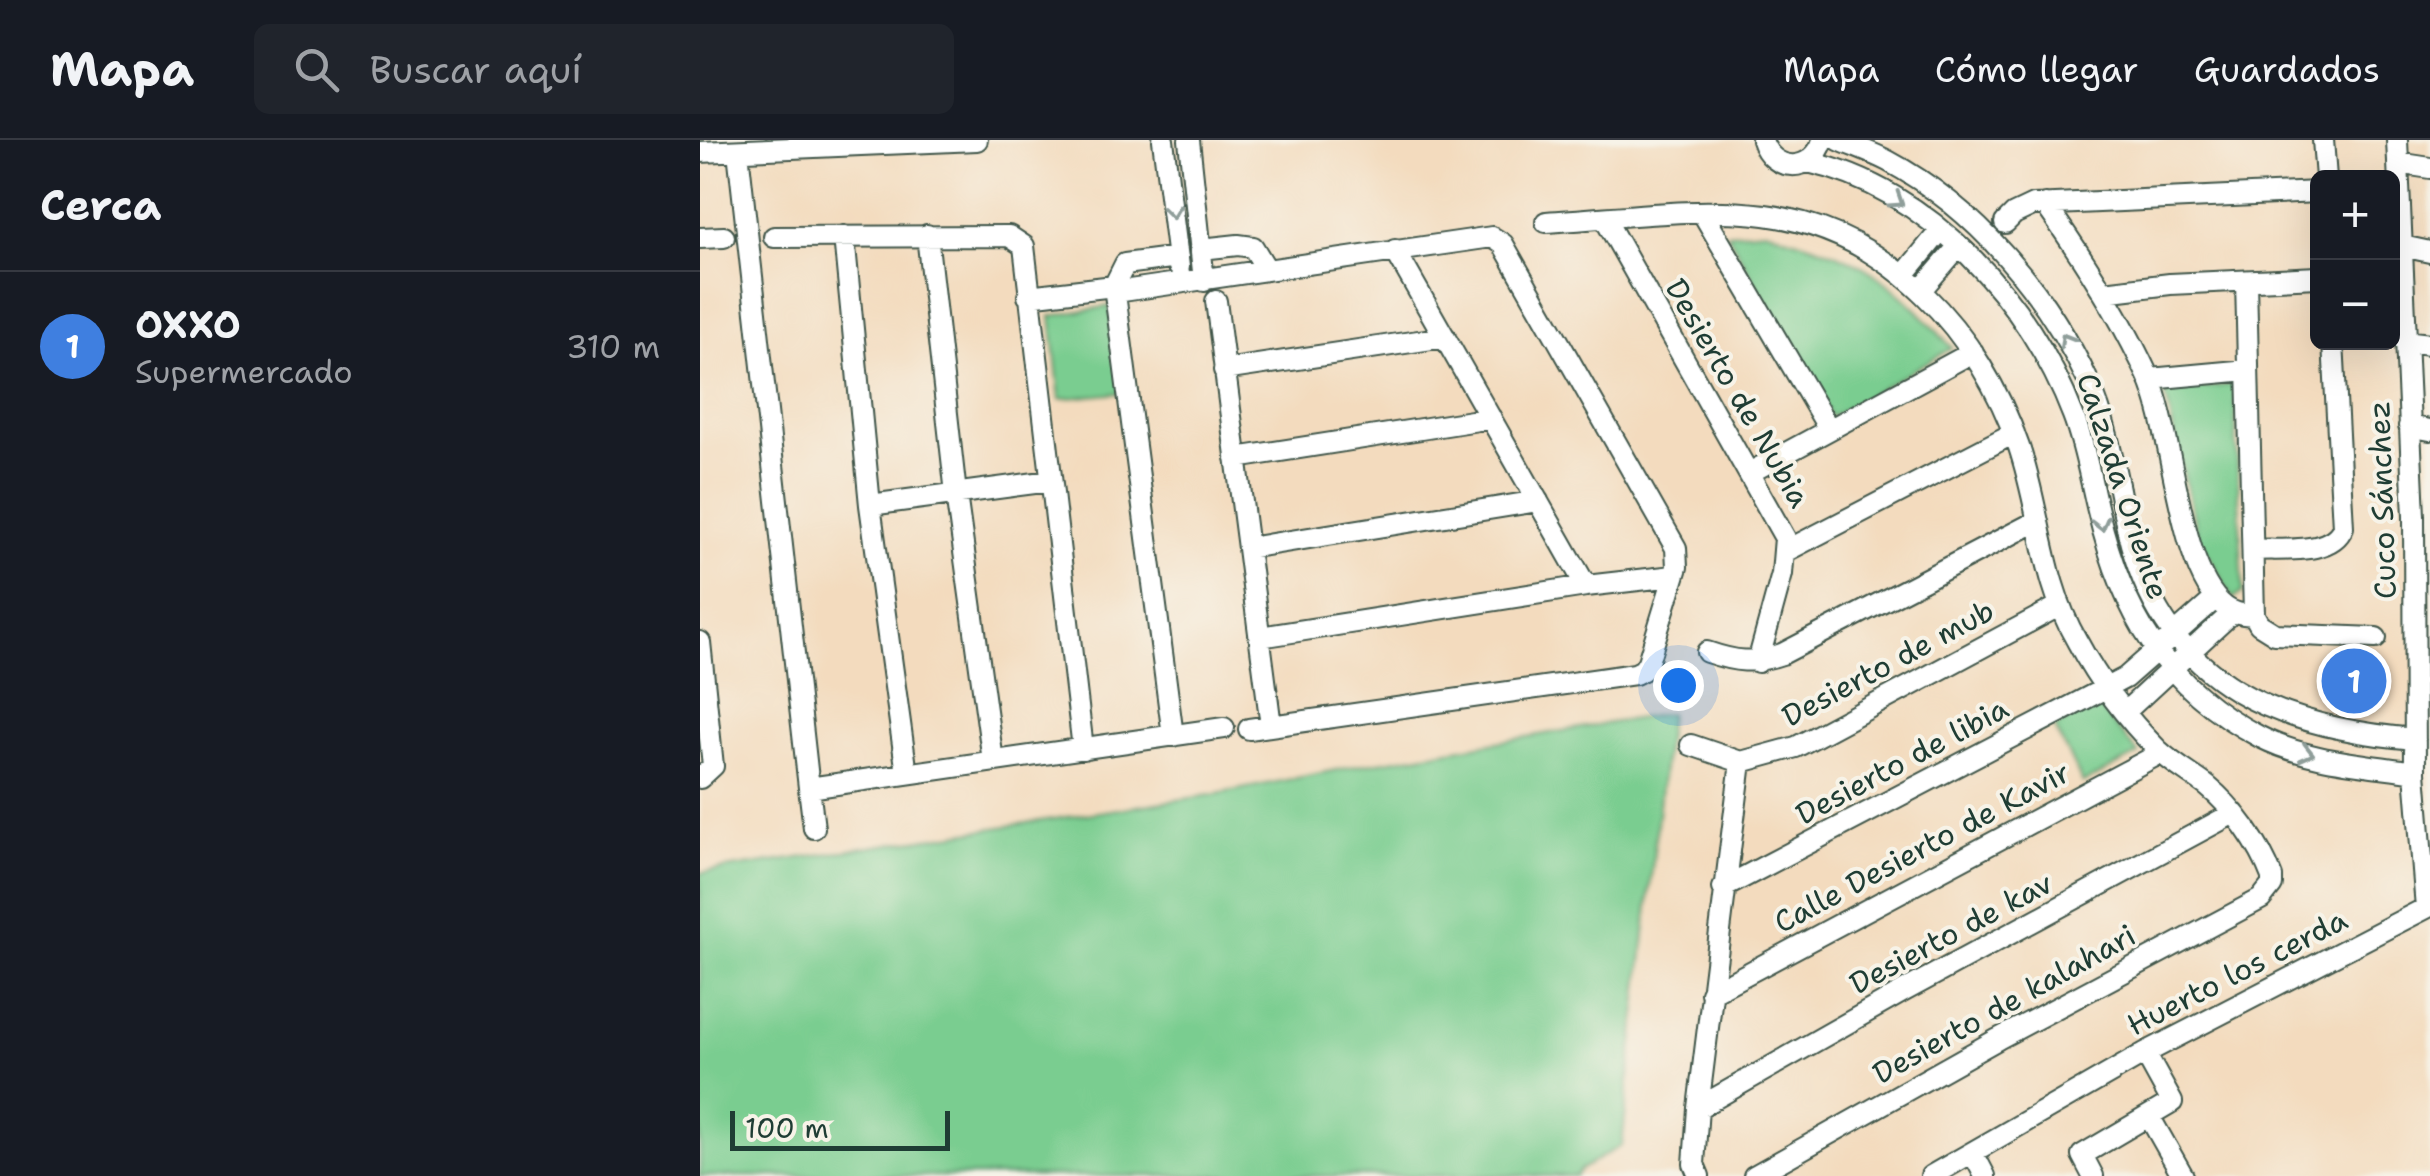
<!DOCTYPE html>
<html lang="es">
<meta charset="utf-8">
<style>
:root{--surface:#171b24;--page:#20242c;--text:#f1f3f6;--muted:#9ea1a6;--line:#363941;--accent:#1a73e8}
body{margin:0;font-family:"Shantell Sans",sans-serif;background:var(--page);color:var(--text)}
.controls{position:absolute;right:30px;top:30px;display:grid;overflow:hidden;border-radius:15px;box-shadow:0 10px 40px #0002}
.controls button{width:90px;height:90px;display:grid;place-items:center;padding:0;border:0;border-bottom:2px solid var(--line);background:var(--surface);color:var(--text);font:50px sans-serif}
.scale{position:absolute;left:30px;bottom:25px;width:220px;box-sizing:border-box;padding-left:10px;border:5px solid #1f3d34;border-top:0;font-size:28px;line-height:35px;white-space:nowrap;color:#1f3d34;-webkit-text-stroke:8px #f7f3e8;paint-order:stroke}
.you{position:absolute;left:978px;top:545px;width:35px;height:35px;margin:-25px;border:8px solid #fff;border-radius:50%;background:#1a73e8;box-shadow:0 0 0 15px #1a73e833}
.badge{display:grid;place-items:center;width:65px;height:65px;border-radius:50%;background:var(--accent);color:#fff;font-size:32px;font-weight:700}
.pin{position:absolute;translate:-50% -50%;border:5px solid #fff;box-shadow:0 2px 10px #0006}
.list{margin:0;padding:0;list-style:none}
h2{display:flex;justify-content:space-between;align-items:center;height:130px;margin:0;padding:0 40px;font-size:42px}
h2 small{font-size:32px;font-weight:400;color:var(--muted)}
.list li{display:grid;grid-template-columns:65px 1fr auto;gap:30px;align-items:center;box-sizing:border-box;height:150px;padding:0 40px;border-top:2px solid var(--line)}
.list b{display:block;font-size:38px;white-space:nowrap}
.list p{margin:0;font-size:32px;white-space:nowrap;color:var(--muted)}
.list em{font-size:32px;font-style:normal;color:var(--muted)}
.icon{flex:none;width:55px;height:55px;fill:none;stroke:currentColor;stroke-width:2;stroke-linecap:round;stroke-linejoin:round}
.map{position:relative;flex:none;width:1730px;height:1036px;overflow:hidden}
header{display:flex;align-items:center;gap:60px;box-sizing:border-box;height:140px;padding:0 50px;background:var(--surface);border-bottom:2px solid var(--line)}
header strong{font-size:48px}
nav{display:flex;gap:55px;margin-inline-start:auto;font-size:35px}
.search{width:700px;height:90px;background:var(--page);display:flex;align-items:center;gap:25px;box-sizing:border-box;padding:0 35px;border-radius:15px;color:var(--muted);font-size:38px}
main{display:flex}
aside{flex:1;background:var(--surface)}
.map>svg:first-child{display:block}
</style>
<header>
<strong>Mapa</strong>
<div class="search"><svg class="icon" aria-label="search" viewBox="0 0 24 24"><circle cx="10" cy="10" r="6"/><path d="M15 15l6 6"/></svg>Buscar aquí</div>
<nav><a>Mapa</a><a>Cómo llegar</a><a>Guardados</a></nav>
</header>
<main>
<aside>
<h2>Cerca<small></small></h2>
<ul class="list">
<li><span class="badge" style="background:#3f7fe0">1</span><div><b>OXXO</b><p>Supermercado</p></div><em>310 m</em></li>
</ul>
</aside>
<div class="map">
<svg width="1730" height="1036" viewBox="0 0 1730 1036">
<rect width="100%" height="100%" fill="#f7f3e8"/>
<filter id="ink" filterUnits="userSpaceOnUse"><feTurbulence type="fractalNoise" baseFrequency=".01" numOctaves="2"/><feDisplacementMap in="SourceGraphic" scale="20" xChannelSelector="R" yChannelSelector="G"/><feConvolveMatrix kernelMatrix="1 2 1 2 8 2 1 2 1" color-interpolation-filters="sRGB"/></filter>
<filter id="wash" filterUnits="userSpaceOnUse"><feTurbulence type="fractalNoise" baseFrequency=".0048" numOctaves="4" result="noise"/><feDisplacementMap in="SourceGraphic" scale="40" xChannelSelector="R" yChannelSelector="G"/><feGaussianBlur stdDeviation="2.25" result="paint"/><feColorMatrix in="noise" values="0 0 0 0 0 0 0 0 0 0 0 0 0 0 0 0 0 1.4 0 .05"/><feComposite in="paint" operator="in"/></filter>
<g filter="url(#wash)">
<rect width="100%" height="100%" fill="#f3dbbe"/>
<path fill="#7acd90" stroke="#4c8562" stroke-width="2.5" d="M1065,90C1101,101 1142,112 1173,133C1204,154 1228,181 1252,208L1131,277L1027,93Z
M410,166L421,253L360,259L351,176Z
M1534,244L1543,452L1533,459L1498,397L1465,253Z
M1397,565L1439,614L1383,643L1354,587Z
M969,573L922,1005L880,1030L876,1036H0V733L517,654L661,625Z"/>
</g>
<g filter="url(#ink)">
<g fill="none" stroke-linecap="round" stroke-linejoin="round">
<g stroke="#3f5549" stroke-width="24">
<path id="minor" d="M463,0L479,127
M489,0L504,141
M1062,0C1072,33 1113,34 1123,0
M1139,0C1155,7 1173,13 1188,21C1276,68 1347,153 1389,243C1412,294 1417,350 1431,404C1470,546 1580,588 1715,599
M1623,0L1626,38
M1697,0L1714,376L1715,632L1726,768
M38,11L109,648L524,588
M0,12L277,0
M1108,22C1230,49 1330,162 1373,275C1385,306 1390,338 1398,371C1422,472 1464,547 1560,597C1607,621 1664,624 1715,632
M1698,23L1730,28
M1345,64C1384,119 1420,175 1448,236C1474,292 1478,431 1525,467C1534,474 1544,474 1554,475
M1002,72L1129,289
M905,79L1085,398L1082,434L1058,522
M846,82C918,78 993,66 1065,75C1189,91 1280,193 1319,307C1341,372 1342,441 1377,501C1398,540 1427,579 1458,610C1473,624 1491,634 1507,646C1534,668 1560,705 1572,737V745L1561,759L1298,899L1054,1036
M1305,83L1314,74L1333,65L1618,52
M227,95L256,354L293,621
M144,96L170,365L207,634
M74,97L309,96L324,106L383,609
M0,98L24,97
M1702,106L1730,112
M501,109L538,105L553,107L567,130
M695,110L886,446
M1204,135L1240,91
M1546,141L1554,475
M1221,150L1258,107
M416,152L792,97L803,104L976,408L977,427L948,522L943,530L935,534L549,589
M1404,152L1470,144L1618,137
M328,156L414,146
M516,161L571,586
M1704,201L1730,204
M524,230L745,197
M1450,239L1548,230
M1709,286L1730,290
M536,318L791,278
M1049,333L1273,212
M170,365L350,341
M548,408L838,361
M1554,410C1581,408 1632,416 1643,387L1633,202
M1086,411L1314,293
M1554,475L1559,484L1575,494L1676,498
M560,497L886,446L974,436
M0,502L13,626L0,638
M1007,512C1036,522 1053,524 1082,514L1337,381
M1425,572L1533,472
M473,596L414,146L425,124L478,117
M991,605L1041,622L1096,607L1359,466
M109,648L114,688
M1023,748L1425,538L1516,458
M1011,853L1461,613
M998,968L1204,851L1534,673
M1449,976L1483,1036
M1273,1013L1285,1036
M999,1036L994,1024L998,968L1041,622
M1231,1036L1445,913L1730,766
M1393,1036L1382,1015L1472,962L1445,913"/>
</g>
<use href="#minor" stroke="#fff" stroke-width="20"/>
</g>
<defs><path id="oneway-chevron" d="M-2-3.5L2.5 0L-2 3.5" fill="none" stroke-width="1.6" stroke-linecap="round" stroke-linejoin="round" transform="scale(2.5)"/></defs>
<g stroke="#8f9e9a">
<use href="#oneway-chevron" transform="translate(1197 61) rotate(33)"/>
<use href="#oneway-chevron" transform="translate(472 72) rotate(83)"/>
<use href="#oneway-chevron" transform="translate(1366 200) rotate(-120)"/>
<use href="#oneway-chevron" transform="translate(1401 384) rotate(75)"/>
<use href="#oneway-chevron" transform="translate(1607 613) rotate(14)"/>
</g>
</g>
<g text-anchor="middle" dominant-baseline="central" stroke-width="8" stroke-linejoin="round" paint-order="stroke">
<g font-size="30" fill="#1f3d34" stroke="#f7f3e8">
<text transform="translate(1038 253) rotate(60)">Desierto de Nubia</text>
<text transform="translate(1423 346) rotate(72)">Calzada Oriente</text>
<text transform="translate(1682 360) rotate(-92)">Cuco Sánchez</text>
<text transform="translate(1188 523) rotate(-28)">Desierto de mub</text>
<text transform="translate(1202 621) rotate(-28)">Desierto de libia</text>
<text transform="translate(1222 707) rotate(-28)">Calle Desierto de Kavir</text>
<text transform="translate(1251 793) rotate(-28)">Desierto de kav</text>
<text transform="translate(1537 832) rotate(-27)">Huerto los cerda</text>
<text transform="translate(1304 864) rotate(-29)">Desierto de kalahari</text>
</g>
</g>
</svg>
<div class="controls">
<button>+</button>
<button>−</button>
</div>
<div class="scale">100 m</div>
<div class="you"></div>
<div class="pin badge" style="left:1654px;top:541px;background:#3f7fe0">1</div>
</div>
</main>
